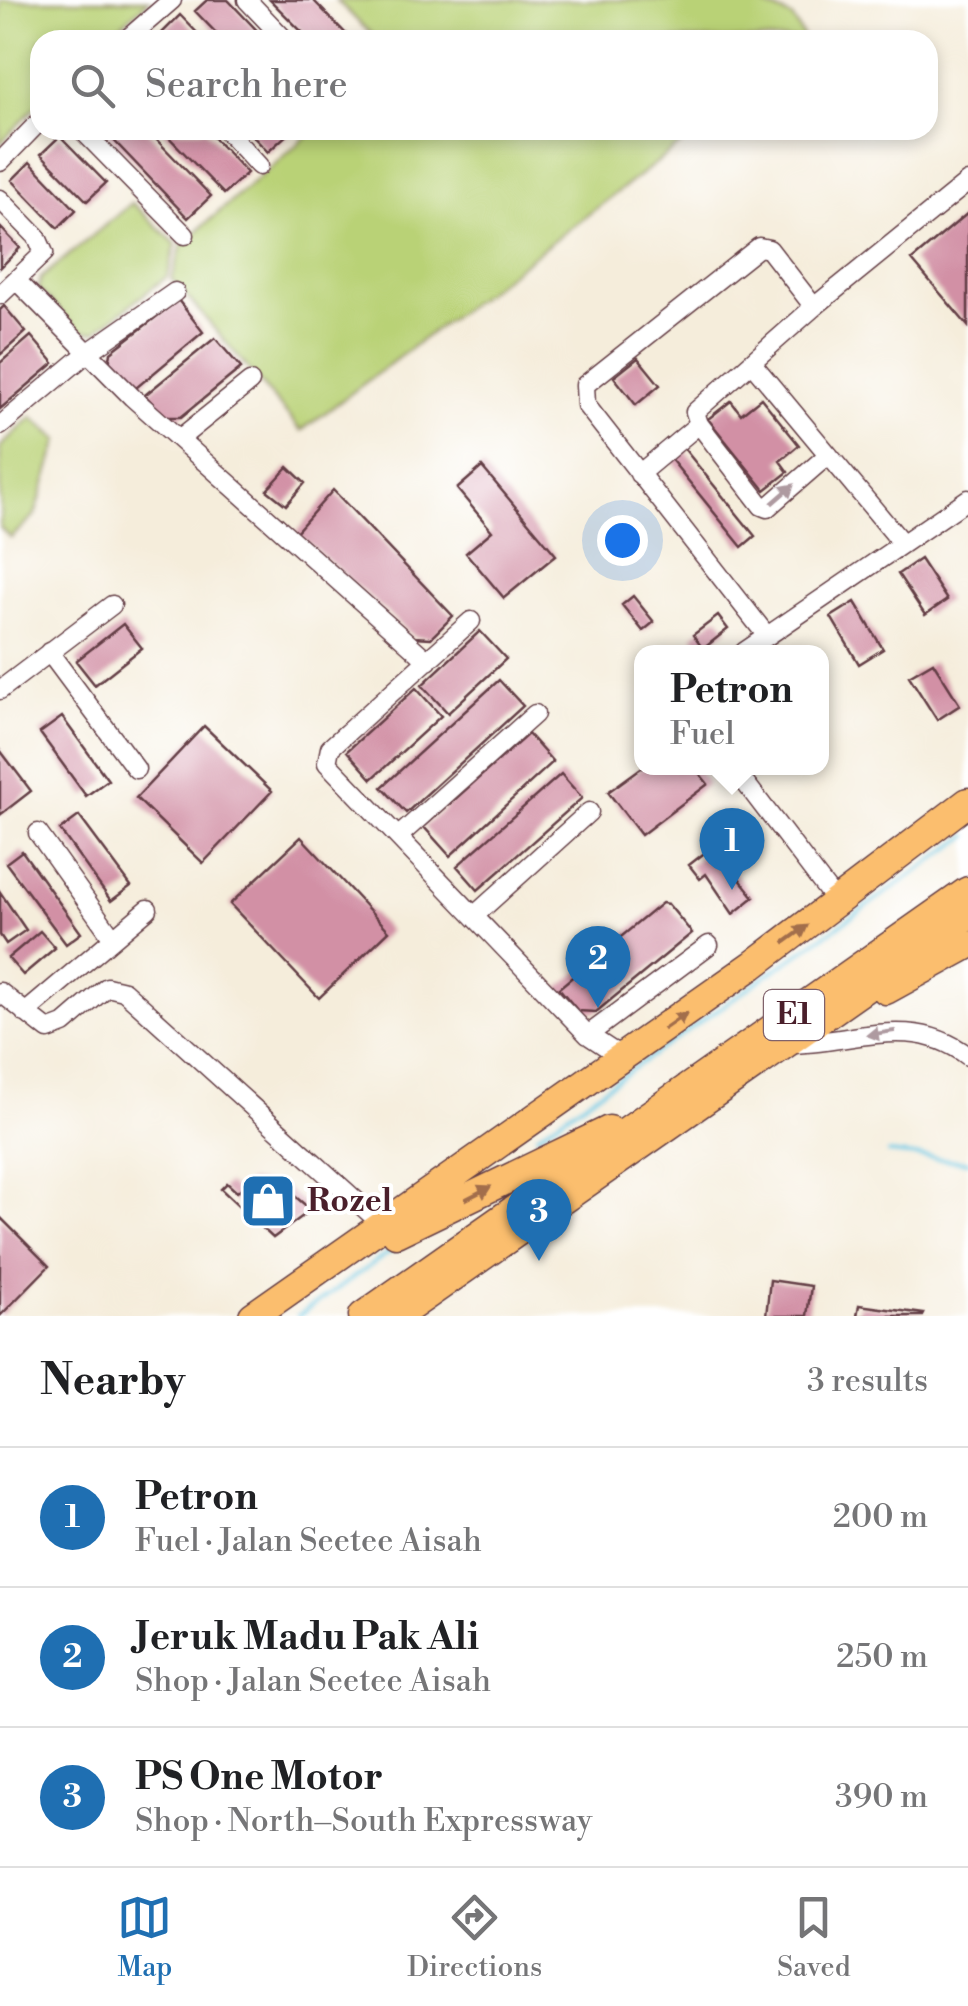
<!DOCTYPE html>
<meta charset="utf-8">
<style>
:root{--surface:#fff;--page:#f6f6f6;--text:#202124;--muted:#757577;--line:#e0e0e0;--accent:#1f6fb2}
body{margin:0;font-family:"Libre Bodoni",serif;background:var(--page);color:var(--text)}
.you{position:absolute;left:622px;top:540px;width:35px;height:35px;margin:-25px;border:8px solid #fff;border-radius:50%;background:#1a73e8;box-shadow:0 0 0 15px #1a73e833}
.badge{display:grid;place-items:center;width:65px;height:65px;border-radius:50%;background:var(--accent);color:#fff;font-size:32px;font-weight:700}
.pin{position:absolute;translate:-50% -82px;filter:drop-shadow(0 2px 5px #0008)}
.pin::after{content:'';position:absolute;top:52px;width:35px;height:30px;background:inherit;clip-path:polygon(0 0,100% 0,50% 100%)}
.popup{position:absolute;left:634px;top:645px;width:195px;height:130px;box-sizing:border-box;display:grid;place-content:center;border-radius:20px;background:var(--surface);filter:drop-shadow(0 2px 8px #0005);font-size:32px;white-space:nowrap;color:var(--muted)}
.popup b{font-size:38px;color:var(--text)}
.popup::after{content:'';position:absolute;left:50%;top:100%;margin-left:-20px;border:20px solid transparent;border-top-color:var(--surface)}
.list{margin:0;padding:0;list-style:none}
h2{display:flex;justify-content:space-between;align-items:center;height:130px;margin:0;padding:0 40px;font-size:42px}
h2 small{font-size:32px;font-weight:400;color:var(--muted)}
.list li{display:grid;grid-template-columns:65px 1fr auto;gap:30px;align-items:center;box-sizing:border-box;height:140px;padding:0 40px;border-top:2px solid var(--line)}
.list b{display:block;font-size:38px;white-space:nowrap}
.list p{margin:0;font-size:32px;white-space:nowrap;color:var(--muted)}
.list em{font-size:32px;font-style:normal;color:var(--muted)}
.icon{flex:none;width:55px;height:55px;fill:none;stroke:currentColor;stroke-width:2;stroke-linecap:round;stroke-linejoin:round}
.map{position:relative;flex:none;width:968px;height:1316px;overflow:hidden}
.search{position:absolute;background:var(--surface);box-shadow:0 5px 15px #0003;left:30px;right:30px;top:30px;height:110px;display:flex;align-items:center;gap:25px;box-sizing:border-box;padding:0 35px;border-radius:30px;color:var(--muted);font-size:38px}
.sheet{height:550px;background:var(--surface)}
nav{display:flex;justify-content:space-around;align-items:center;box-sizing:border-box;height:140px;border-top:2px solid var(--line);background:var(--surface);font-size:28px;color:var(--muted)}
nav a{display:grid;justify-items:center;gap:5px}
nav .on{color:var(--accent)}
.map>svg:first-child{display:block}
</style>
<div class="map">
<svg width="968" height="1316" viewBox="0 0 968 1316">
<rect width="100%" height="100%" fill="#fff"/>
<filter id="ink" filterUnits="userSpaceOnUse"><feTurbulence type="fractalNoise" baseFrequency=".01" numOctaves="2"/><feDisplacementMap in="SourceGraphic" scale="20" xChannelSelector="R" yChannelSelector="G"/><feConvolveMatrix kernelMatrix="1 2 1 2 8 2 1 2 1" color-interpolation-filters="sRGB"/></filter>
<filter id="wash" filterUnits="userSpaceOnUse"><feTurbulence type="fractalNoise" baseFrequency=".0048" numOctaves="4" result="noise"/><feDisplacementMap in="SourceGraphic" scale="40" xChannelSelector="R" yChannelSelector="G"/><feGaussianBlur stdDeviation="2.25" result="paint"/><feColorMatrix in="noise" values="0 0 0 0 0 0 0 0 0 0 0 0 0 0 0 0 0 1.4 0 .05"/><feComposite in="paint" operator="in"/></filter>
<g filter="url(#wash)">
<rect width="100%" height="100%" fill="#f5eddb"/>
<path fill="#b9d276" stroke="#827850" stroke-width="2.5" d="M0,0H149L105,40H40V102L0,144Z
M336,0H751L792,17L805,40H377Z
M314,130H700L301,431L172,279L182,244Z
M132,203L176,244L168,276L95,332L80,331L38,289L41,278Z
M32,417L59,440L35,515L11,538L0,528V447Z"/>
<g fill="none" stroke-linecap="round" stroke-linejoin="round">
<path stroke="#62c5e0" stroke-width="4" d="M537,1135L968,836
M889,1153L968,1162
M298,1316L400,1245"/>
</g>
<g id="blocks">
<path fill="#d290a5" d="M207,0H228L266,40H223L195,11Z
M270,0H313L352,40H310Z
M180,15L204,40L158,37Z
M104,130H147L211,196L188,218Z
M162,130H206L247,173L224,194Z
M247,130H292L268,152Z
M60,136L106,183L87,201L41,154Z
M30,162L76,210L58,228L12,180Z
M968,213V326L912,260Z
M0,227L20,248L0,268Z
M178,300L203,332L136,388L109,366L111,352Z
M4,306L26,332L0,355V310Z
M31,336L54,363L0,409V363Z
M215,338L241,368L181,417H165L145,395Z
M638,358L660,385L636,405L614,377Z
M761,398L799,445L780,461L788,472L765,490L708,419L731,401L741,414Z
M682,446L755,536L742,547L669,457Z
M288,467L305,483L286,505L267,490Z
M482,467L556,555L504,598L466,553L492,531L457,489Z
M333,490L453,616L431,638L414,637L296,532Z
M920,559L947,600L925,615L898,574Z
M633,596L654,622L643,631L622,605Z
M855,602L883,649L859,664L831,617Z
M718,616L728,629L703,649L693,635Z
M123,624L142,648L95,685L76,661Z
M480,631L506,659L448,713L422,685Z
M933,662L960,705L937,720L909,676Z
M499,680L523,706L406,813L382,787Z
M416,688L441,716L372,779L347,751Z
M62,717L108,780L86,796L40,733Z
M204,726L272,791L203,863L136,798Z
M528,734L553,762L450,856L424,827Z
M0,750L31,791L0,815Z
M641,768H695L708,784L641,835L608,792Z
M561,774L582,798L478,890L457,866Z
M79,816L131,886L111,901L60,830Z
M743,823L753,835L719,863L722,867L727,863L754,897L733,914L706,874L700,879L689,865Z
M301,837L389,931L319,998L230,904Z
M22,851L81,933L66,944L6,863Z
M0,892L26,930L6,944L0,935Z
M662,903L668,904L692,933L596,1012L578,1011L559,988Z
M40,931L55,948L23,975L8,958Z
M249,1181L283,1186L311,1210L273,1238L221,1189L227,1183L237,1192Z
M0,1217L49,1266L0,1316Z
M770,1280L811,1286L807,1316H766Z
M859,1305L924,1314L923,1316H857Z"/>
</g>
</g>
<g filter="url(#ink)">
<use href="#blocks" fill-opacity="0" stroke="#643e45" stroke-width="2.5"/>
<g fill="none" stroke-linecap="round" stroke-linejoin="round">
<g stroke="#643e45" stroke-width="21">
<path id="minor" d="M247,0L285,40
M126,40L172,0
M82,130L185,235
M226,130L259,166
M0,162L40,121
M0,199L37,237L44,253L0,295
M17,281L132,397L428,661
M752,363L902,543
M0,426L86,354L175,292
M179,439L250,382
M828,455L767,508L762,506L699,424L695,412L814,307L968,182
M639,474L699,424
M471,621L330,748L327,763L588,1035L614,1052L629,1051
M767,636L586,405L585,385L759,247L769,249L814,307
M49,652L136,769
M744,652L968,499
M0,690L112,605
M734,768L837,903
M38,833L113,938
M399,836L535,714
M474,916L589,812
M0,992L48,1030L64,1024L107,987L124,991L383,1225
M25,1013L148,909
M588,1035L709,945
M790,1044C853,1043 912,1013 968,1056"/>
</g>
<g stroke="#643e45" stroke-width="31">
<path id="highway" d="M886,990L968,945
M562,1200L968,916
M396,1233L609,1130
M253,1316L753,965L968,802
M363,1316L968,891
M397,1316L527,1225"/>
</g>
<use href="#minor" stroke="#fff" stroke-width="18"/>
<use href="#highway" stroke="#fbbe6e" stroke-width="28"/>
</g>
<defs><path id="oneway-solid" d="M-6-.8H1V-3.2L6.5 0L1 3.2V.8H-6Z" transform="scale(2.5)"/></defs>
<g fill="#ae9aa0">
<use href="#oneway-solid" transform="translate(783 494) rotate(-41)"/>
<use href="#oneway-solid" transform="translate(881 1033) rotate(171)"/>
</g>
<g fill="#a26e4c">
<use href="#oneway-solid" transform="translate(796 934) rotate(-36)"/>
<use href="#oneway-solid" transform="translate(675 1021) rotate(-35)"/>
<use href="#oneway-solid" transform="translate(478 1193) rotate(-27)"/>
</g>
</g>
<defs>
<g id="shop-square" transform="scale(2.875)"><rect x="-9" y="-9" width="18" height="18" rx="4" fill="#1f6fb2" stroke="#fff"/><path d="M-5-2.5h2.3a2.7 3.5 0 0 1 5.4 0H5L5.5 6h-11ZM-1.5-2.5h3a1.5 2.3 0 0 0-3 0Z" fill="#fff"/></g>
</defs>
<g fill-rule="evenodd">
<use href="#shop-square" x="268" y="1201"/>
</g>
<g text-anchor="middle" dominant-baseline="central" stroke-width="8" stroke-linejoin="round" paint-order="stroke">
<rect fill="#fff" stroke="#80626b" stroke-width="2.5" x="764" y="990" width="60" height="50" rx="8"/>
<g font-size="30" font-weight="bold" fill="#4a1f2b">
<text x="794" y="1015">E1</text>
</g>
<g font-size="32" font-weight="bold" fill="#4a1f2b" stroke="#fff" text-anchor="start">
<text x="307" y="1201">Rozel</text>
</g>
</g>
</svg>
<div class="you"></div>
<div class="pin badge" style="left:732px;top:890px">1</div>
<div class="popup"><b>Petron</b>Fuel</div>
<div class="pin badge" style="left:598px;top:1008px">2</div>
<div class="pin badge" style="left:539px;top:1261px">3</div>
<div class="search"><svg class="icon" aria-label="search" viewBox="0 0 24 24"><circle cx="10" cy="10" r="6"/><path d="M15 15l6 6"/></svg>Search here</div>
</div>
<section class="sheet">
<h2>Nearby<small>3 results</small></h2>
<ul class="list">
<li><span class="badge">1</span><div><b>Petron</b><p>Fuel · Jalan Seetee Aisah</p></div><em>200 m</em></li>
<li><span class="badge">2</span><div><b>Jeruk Madu Pak Ali</b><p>Shop · Jalan Seetee Aisah</p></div><em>250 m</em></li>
<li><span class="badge">3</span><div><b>PS One Motor</b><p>Shop · North–South Expressway</p></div><em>390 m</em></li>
</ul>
</section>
<nav>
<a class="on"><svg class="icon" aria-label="map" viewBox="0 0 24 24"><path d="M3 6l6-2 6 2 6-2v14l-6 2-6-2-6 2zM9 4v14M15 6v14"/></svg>Map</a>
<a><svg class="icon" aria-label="directions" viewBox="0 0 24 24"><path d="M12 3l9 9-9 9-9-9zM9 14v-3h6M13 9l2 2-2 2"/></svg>Directions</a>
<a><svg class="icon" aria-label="saved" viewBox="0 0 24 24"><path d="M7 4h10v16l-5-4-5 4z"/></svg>Saved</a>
</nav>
